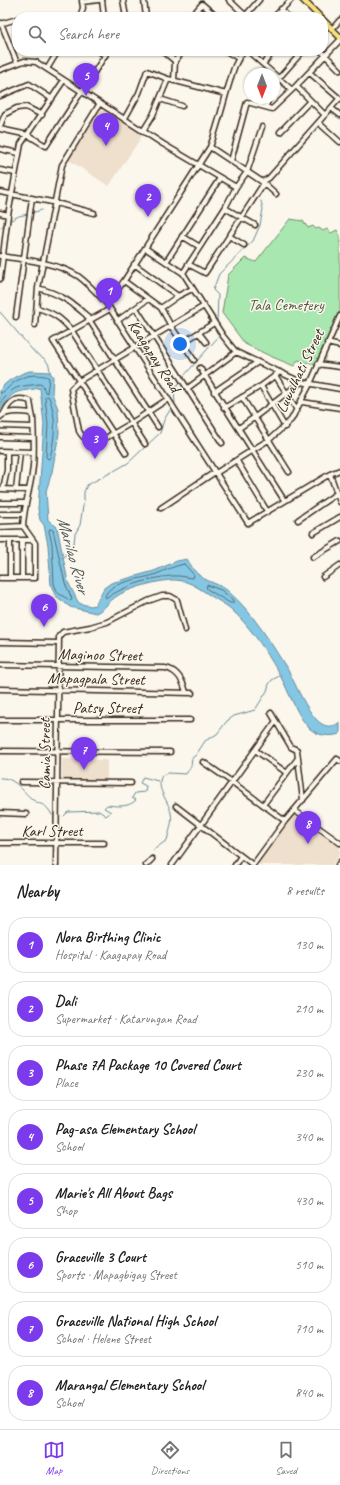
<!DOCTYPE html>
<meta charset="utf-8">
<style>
:root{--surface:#fff;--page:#f6f6f6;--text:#202124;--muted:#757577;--line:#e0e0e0;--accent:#7c3aed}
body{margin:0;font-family:Caveat,sans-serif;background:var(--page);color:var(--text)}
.compass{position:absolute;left:244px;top:68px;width:36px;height:36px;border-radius:50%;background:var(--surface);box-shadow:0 1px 3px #0004;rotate:180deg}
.you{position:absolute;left:180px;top:344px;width:14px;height:14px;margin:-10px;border:3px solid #fff;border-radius:50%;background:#1a73e8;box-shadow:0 0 0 6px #1a73e833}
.badge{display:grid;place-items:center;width:26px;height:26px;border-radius:50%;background:var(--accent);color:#fff;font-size:13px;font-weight:700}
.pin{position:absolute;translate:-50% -33px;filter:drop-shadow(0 1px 2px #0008)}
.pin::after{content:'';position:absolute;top:21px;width:14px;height:12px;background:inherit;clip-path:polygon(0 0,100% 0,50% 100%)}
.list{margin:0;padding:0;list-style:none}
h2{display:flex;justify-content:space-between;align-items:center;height:52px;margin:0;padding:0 16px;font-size:17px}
h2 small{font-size:13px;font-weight:400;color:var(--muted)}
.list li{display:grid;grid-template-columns:26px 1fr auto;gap:12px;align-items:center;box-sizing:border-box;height:56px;margin:0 8px 8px;padding:0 8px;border:1px solid var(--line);border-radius:16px}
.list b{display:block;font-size:15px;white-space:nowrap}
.list p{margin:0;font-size:13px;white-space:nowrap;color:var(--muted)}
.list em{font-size:13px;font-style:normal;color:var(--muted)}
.icon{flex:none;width:22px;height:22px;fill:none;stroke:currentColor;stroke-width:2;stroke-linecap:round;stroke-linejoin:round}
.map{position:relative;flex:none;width:340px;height:865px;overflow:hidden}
.search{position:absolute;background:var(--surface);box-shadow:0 1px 3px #0004;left:12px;right:12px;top:12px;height:44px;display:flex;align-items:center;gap:10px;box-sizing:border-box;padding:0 14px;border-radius:16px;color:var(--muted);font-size:15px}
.sheet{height:564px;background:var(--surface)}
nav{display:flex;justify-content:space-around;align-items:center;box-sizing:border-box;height:56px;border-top:1px solid var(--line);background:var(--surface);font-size:11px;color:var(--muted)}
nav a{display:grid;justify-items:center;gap:2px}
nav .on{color:var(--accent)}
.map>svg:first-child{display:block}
</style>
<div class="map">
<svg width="340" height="865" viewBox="0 0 340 865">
<rect width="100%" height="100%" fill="#fbf7ec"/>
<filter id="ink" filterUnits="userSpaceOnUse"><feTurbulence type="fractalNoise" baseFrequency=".025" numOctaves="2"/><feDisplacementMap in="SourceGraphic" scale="8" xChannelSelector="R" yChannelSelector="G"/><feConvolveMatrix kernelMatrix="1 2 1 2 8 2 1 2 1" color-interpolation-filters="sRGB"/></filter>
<g filter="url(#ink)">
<path fill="#efdfcd" d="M102,107L144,133L109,186L67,159Z
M62,759L107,760V781L62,780Z
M295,814L340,848V854L332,865H260L258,863Z"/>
<path fill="#a8e8b0" stroke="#728967" d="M290,219L303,221L308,228L313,226L316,229L319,228L323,231L327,229L331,233L337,230L340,236V313L315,365L298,360L294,366L270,356L245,344L222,313L228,275L245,258L256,262Z"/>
<path fill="#84c7e5" stroke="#678895" d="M30,371L50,372L53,377L52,393L58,409L59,433L52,472L46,491L48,520L57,527L68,582L78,602L81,604L91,606L95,605L104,588L111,583L154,571L177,561L187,559C191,565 194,572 200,576C209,583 221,584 229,592C253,613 269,640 286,667C295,680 312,731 332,726C335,726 338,723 340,722V734C329,737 318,736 309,728C299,718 290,696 284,683C271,658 252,628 231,609C225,604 217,600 211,596C194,585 184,577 163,581C153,582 125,590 117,596C109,601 105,609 96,613L70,607L55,595L51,585L48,545L44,525L40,520L38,509L44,424L40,388C14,393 16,388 0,410C0,405 0,396 0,391C3,382 21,373 30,371Z"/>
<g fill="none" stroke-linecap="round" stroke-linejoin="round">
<path stroke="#58696e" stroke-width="1" d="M0,393C6,392 8,387 12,384C20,378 27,375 37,375C41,376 46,375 49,378L47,393L45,392L43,386L40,384C16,387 14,385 0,404
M47,396L49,397C57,419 55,435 50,458L48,459L46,457L48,424L45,398Z
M50,529L53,530L65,583L72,599L71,601L58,593L54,584L52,544L49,531Z
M184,564L194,575L193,578C188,578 183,576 178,576C158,575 123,586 107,598L105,597C108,582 141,579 154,575C164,571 174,566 184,564Z
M207,585L221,590L233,600V603H230L207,589Z"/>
<path stroke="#678895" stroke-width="1" d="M31,213L42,210
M11,220L19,216L28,214
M0,228L5,224
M0,312L35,353L45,359L49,365L50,372
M219,326L217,322L218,295L213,290L219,274L253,241L260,225L263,209L261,201
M183,377L220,335
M175,403L174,390L180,382
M114,471L128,463L160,433L164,420L170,410
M63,558L74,543L75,534L80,525L84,500V492L87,485L112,472
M0,778C15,777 22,791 33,800C42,806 46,803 52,815
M64,816L68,812L99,811L106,816L111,812L104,808L107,805C117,806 128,808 136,800L132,798L135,793L145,792L146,786L140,783L143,777L158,781
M152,851L167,840C169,832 173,822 171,813C168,799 155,789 162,775L168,773L186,774L191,766L192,758L196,755L205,741L217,734L227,721L234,716L255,710L267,691L269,684L272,680L281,675"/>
<g stroke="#3b2a1e" stroke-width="7">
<path id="minor" d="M102,0L104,17
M123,0L126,17
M144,0L146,17
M229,0L247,17
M82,2L99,0
M281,9L288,17
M246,15L259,0
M80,17L83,8L82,0
M191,17L202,4L217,17
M274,17L291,0
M1,23L17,63
M0,24L17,19
M332,29L340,20
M98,51L105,55
M163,51L175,61L183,51
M226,51L238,58
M248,51L292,90
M321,51L340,70
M263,64L274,51
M47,69L58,51
M0,70L24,61L36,62L163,144L236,187
M310,73L340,99
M174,81L175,61
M296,86L325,115
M274,87L279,78L303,51
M0,96L29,84L52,99
M160,99L182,106
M266,106L269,98
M331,108L340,115
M125,118L139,93L147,71L168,79L226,94
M319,123L340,142
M0,126L5,114L17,108L26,107L42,115
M0,129L28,135L46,146L108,51
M143,131L153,115L168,79
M280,132L310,101
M210,147L264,183L276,194
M0,149L18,153
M231,161L247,102L272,109L296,86L340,40
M0,170L15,173
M262,182L269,178L339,99
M0,192L52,202L94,213
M225,208L255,225
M0,213L8,215
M182,236L200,247
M229,236L244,245
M145,248L183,273L223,336L236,352L301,382L340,389
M0,256C25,260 56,262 78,276C89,284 98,294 107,304L248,523L330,474L340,470
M166,262L220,178
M134,264L178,296
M188,264L205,273L264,183
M183,273L225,208L236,187L247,172L262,127
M0,279L8,215L21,144L64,80
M124,281L161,308L171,326L194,360
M38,288C59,294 69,300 86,315L158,427
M107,304L124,281L210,147C218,126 223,103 230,81C233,70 236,60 244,51
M37,308C54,313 61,318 72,331L145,444
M136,308L222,443
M161,308L178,296L192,289
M110,309L53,341L126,453
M16,317L32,198
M117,321L148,299
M35,325L38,288L62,165L100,103
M199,333L206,342
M182,343L214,323
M327,343L340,346
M318,364L340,367
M200,368L284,500
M275,375L297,410
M261,386L285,427
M188,388L236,352
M214,392L258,362
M242,397L289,472
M168,399C152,409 137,420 121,429C114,433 107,438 99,441C91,443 83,439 79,431L71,389L79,381L204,306
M302,402L340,408
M224,408L261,386L280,372
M4,413C10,401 16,396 30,401L32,413
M0,417C7,410 23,412 32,413L33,418C34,437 35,456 32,474C29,493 24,507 23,526L35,543V578H0
M0,426L33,427
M239,428L255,417L301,382
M0,437L33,438
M0,451L33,452
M237,461L267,511
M216,473L270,439L291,420L310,384L340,316
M330,474L340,502
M1,489L29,490
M3,489L7,470V452
M16,490L20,452
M0,503H25
M161,508L215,472
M0,514H24
M298,520L336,494
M0,527L23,526
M313,533L340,517
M0,540H33
M313,557L340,541
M323,577L340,565
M10,578V540
M22,578V540
M0,642L58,643
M0,665L165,668C178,670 183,681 186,692
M0,689L192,693
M271,713L291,747L297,750L303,800
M0,720H190
M255,750L287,773
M0,751L170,752
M203,762L232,782L285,821
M21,782L131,783
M263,805L298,758
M176,806L253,865
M294,810L340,843
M0,813L26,814
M0,843H104
M56,865L59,636L63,632L90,627L107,622L148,601L162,596H170L177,600L185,630
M146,865L152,859
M172,865L276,721
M235,865L241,856
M253,865L285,821L337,759L340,761
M338,865L340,862"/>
</g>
<g stroke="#3b2a1e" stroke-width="8">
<path id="major" d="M303,0L320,17
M323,20L340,37"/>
</g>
<use href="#minor" stroke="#fbf7ec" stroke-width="4"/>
<use href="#major" stroke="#f8e281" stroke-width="5"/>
</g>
</g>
<g text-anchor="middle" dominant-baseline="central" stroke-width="3" stroke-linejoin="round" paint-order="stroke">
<g font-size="16" fill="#565a42" stroke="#fbf7ec">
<text x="286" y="305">Tala Cemetery</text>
</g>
<g font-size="16" fill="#3b2a1e" stroke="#fbf7ec">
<text transform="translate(154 356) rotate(57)">Kaagapay Road</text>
<text transform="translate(300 371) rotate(-64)">Luwalhati Street</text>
<text transform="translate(100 655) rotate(1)">Maginoo Street</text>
<text transform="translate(96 679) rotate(1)">Mapagpala Street</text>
<text x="107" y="708">Patsy Street</text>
<text transform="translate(45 754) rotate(-90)">Camia Street</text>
<text x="52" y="831">Karl Street</text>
</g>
<g font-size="17" font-style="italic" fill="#51595a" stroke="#fbf7ec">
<text transform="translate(73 555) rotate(74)">Marilao River</text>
</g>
</g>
</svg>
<svg class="compass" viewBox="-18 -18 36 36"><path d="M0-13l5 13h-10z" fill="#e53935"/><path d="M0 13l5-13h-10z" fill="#757577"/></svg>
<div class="you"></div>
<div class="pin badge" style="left:109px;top:311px">1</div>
<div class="pin badge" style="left:148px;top:217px">2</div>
<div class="pin badge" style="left:95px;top:459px">3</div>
<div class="pin badge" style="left:106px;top:146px">4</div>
<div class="pin badge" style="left:86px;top:96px">5</div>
<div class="pin badge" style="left:44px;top:627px">6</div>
<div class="pin badge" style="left:84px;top:770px">7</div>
<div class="pin badge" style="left:308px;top:844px">8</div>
<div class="search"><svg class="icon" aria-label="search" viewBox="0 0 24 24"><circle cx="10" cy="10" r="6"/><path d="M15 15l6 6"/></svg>Search here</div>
</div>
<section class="sheet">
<h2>Nearby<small>8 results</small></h2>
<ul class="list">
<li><span class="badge">1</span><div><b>Nora Birthing Clinic</b><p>Hospital · Kaagapay Road</p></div><em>130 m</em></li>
<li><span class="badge">2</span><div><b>Dali</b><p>Supermarket · Katarungan Road</p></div><em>210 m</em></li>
<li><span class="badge">3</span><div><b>Phase 7A Package 10 Covered Court</b><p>Place</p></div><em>230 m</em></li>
<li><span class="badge">4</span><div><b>Pag-asa Elementary School</b><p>School</p></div><em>340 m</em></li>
<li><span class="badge">5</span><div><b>Marie's All About Bags</b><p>Shop</p></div><em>430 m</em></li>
<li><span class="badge">6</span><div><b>Graceville 3 Court</b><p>Sports · Mapagbigay Street</p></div><em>510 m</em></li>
<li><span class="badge">7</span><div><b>Graceville National High School</b><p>School · Helene Street</p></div><em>710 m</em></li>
<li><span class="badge">8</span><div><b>Marangal Elementary School</b><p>School</p></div><em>840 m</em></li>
</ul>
</section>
<nav>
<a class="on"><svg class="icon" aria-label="map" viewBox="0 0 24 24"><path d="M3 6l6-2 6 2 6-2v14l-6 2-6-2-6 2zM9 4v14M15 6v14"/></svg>Map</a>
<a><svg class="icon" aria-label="directions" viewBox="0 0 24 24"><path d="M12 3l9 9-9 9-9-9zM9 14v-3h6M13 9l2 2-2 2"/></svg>Directions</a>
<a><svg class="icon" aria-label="saved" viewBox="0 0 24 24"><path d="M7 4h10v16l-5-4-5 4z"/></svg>Saved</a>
</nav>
